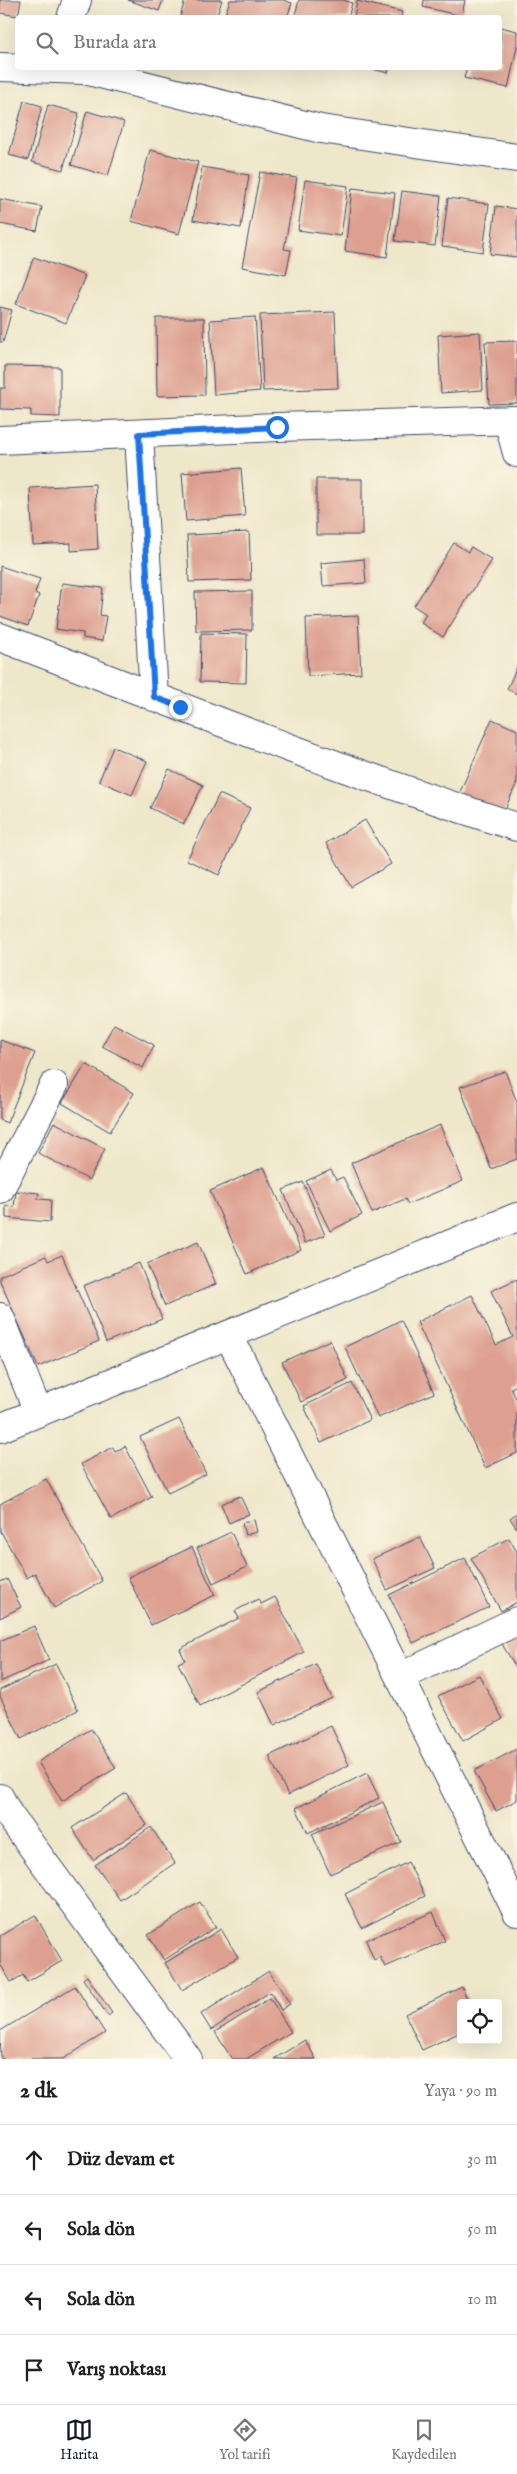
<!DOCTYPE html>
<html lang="tr">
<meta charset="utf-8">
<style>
:root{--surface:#fff;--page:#f6f6f6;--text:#202124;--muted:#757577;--line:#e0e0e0;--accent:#111827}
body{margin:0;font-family:"IM FELL English",serif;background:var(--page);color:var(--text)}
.controls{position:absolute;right:15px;bottom:15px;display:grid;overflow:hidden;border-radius:5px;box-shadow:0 5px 20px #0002}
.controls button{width:45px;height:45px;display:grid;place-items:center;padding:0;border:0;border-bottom:1px solid var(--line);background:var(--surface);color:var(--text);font:25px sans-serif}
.stop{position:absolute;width:15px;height:15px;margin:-11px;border:4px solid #1a73e8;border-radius:50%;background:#fff}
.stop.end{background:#1a73e8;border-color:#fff;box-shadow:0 1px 5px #0008}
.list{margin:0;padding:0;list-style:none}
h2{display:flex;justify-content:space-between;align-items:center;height:65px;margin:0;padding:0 20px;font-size:21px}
h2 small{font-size:16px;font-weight:400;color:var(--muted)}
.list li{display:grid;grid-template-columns:32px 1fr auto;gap:15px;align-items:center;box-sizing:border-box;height:70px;padding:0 20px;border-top:1px solid var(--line)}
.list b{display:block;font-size:19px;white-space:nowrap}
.list em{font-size:16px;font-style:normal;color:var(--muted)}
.icon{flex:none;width:28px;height:28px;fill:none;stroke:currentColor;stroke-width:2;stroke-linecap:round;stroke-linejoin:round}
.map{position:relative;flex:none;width:517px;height:2059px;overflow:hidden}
.search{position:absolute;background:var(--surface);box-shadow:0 5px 20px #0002;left:15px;right:15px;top:15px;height:55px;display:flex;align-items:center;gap:12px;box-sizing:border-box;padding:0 18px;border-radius:5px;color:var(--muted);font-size:19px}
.sheet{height:345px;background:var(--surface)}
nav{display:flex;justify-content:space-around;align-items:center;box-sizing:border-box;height:70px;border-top:1px solid var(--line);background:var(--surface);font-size:14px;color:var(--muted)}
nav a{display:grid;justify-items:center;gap:2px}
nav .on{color:var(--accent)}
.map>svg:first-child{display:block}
</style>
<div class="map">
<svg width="517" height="2059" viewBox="0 0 517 2059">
<rect width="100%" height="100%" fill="#fcf5e5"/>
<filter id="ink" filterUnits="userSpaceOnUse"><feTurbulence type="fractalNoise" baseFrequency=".02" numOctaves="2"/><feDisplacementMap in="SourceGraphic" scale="10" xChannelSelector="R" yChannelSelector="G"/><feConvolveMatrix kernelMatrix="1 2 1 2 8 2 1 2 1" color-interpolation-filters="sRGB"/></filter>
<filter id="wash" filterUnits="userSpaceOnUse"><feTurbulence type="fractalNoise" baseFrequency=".0096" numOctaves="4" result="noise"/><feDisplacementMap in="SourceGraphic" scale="20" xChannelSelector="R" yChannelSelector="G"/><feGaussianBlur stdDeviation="1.12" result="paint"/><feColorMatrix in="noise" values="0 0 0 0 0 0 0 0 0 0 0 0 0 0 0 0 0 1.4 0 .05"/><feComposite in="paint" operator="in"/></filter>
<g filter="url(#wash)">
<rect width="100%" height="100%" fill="#eee7ca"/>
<g id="blocks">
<path fill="#dd9f8f" d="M0,0H21L18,16L0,13Z
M128,0H163L159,11Z
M185,0H222L216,18H182L180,17Z
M230,0H283L292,3L287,18H224Z
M299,0H343L352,3L348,18H294Z
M424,0H465L462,16L423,7Z
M357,1L402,12L401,18H354Z
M500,27L517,31V47L508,88L464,78L467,68H500Z
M368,68H389L388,73Z
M24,101L42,106L28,160L9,155Z
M48,105L79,113L63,170L32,162Z
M87,111L124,122L108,176L71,165Z
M150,150L198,162L179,234L131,221Z
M202,167L249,175L241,228L193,220Z
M260,172L297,178L284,249L291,250L286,275L242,267Z
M305,180L348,186L341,236L298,230Z
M352,188L395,193L387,257L345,251Z
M402,191L441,196L435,246L395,241Z
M448,198L489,204L483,252L442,246Z
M0,199L42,207L37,231L0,224Z
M496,206L517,209V257L490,254Z
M34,257L85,276L66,323L16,304Z
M0,307L12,310L3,342H0Z
M335,312L338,388L263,391L260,315Z
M255,317L260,391L214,395L210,320Z
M156,318H204L205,395L157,396Z
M480,332L483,390L441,393L438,335Z
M517,341V403L489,404L485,342Z
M5,366L60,367V417L31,416V410L0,409V388H5Z
M241,468L245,516L186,521L182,473Z
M316,479H362V535H316Z
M95,484L98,549L71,551V543L33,545L30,488Z
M249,532L251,580L189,582L187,535Z
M454,543L468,552L471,547L492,560L443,637L421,623L426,614L414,606Z
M364,559L366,583L323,586L321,563Z
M0,566L40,579L35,593L39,595L28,626L0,616Z
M62,583L103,588L100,615L106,616L102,641L83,638V633L56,629Z
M252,591V630L196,631L195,592Z
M358,616L361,673L308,676L306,618Z
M201,633L247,634L246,683L200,682Z
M517,667V694L507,689Z
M492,719L517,730V782L500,821L456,801Z
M113,747L147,761L132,795L99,781Z
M169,769L203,785L184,824L150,808Z
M219,794L250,808L219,875L187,860Z
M365,820L391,864L351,887L326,843Z
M114,1024L154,1045L143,1068L102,1046Z
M0,1040L35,1053L7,1123L0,1120Z
M86,1064L134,1093L110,1132L62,1103Z
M505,1071L517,1102V1159L491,1169L460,1087Z
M54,1122L105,1149L89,1180L38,1153Z
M440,1125L463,1181L408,1204L405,1199L372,1213L351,1163Z
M264,1167L301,1250L247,1274L210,1191Z
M331,1170L336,1180L343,1177L362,1215L330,1231L306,1181Z
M303,1182L325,1235L305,1243L283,1190Z
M16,1191L39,1193L38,1199L51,1200L50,1222L6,1218V1206L14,1207Z
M198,1242L216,1284L165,1306L147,1264Z
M62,1255L99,1341L38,1367L0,1281V1276L46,1256L48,1261Z
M139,1263L162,1319L106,1342L83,1286Z
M517,1279V1385L511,1388L517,1400V1453L485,1468L417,1322L472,1295L496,1345L513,1337L491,1291Z
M401,1320L434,1393L378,1418L345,1347Z
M330,1340L348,1380L301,1402L282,1362Z
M352,1383L370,1420L321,1443L304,1406Z
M179,1419L206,1474L168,1493L140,1437Z
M125,1446L152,1497L111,1519L81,1464L113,1447L115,1452Z
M46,1479L102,1581L54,1608L35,1573L27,1578L0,1530V1504Z
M240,1496L249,1514L229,1523L221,1504Z
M517,1513V1529L510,1518Z
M254,1520L257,1532L245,1535L242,1523Z
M231,1532L247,1567L213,1583L197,1548Z
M420,1537L435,1568L387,1590L372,1559Z
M509,1538L517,1552V1602L501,1611L471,1558Z
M192,1547L215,1595L151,1625L128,1577Z
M465,1558L489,1607L413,1643L389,1595Z
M7,1579L21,1607L0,1618V1582Z
M275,1597L304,1652L200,1706L178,1663L185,1660L180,1649L239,1618L235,1611L258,1599L261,1604Z
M34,1626L49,1660L0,1682V1641Z
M517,1635V1669L502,1644Z
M56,1664L78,1710L21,1739L0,1696V1690Z
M316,1664L332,1698L274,1725L258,1692Z
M479,1675L503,1719L463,1741L438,1696Z
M331,1726L349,1765L288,1795L269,1756Z
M91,1729L116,1768L62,1801L38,1762Z
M517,1749V1800L496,1811L474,1771Z
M367,1773L379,1798L308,1833L296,1808Z
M126,1793L147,1825L93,1860L72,1828Z
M383,1802L401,1842L330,1874L312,1834Z
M151,1827L175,1863L120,1900L95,1865Z
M408,1862L425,1896L362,1928L345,1894Z
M200,1902L216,1927L164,1960L148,1935Z
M433,1912L445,1941L385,1967L380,1957L374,1960L366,1940Z
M35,1915L62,1961L27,1982L23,1975L11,1982L0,1964V1936Z
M221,1929L238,1957L182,1990L165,1963Z
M269,1971L290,2004L281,2010L270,1992L211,2030L201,2014Z
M87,1976L112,2013L108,2016L83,1979Z
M75,1986L105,2033L63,2059H1L0,2031Z
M462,1987L469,2003H461V2032L422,2050L405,2014Z
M270,1998L291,2032L246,2059H232L215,2032Z
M305,2040L316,2059H274Z"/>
</g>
</g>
<g filter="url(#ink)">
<use href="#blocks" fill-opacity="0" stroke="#3b4b6e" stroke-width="1"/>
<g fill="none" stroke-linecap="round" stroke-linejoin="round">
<g stroke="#3b4b6e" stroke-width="30">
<path id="minor" d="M71,18L77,0
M0,67L84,70L321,129L517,158
M508,420L517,453
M139,434L154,697
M0,440L277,427L517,420
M0,637C171,703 342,771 517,827
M0,1189L54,1085
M0,1317L38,1412
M229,1336L517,1912
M400,1677L517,1621
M0,1798L9,1815L188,2059"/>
</g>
<g stroke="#3b4b6e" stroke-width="30">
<path id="tertiary" d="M0,1428L517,1217"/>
</g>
<use href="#minor" stroke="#fff" stroke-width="28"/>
<use href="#tertiary" stroke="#fff" stroke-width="28"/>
</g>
</g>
<g fill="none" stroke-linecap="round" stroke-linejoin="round" filter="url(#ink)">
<path stroke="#1a73e8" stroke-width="6" d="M180,707L154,697L139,434L277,427"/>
</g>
</svg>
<div class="controls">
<button><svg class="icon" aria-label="locate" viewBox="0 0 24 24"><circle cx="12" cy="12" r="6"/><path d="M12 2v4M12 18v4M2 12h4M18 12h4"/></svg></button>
</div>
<div class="stop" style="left:277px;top:427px"></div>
<div class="stop end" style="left:180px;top:707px"></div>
<div class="search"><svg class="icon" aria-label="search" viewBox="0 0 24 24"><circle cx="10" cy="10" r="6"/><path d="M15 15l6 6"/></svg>Burada ara</div>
</div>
<section class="sheet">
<h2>2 dk<small>Yaya · 90 m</small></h2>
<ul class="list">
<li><svg class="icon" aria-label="ahead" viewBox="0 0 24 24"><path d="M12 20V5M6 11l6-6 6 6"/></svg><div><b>Düz devam et</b></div><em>30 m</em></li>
<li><svg class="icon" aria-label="left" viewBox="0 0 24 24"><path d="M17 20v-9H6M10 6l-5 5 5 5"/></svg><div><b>Sola dön</b></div><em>50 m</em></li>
<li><svg class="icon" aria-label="left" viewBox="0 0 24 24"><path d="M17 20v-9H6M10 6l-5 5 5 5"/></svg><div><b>Sola dön</b></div><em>10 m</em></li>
<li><svg class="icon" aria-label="arrive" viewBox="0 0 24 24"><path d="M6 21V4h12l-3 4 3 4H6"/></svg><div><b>Varış noktası</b></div></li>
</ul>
</section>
<nav>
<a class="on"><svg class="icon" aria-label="map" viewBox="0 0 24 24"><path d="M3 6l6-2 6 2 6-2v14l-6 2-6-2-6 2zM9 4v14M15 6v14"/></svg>Harita</a>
<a><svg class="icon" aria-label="directions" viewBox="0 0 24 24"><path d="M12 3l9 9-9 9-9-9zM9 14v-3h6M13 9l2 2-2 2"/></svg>Yol tarifi</a>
<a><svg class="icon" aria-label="saved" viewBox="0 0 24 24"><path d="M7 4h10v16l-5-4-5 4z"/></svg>Kaydedilen</a>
</nav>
